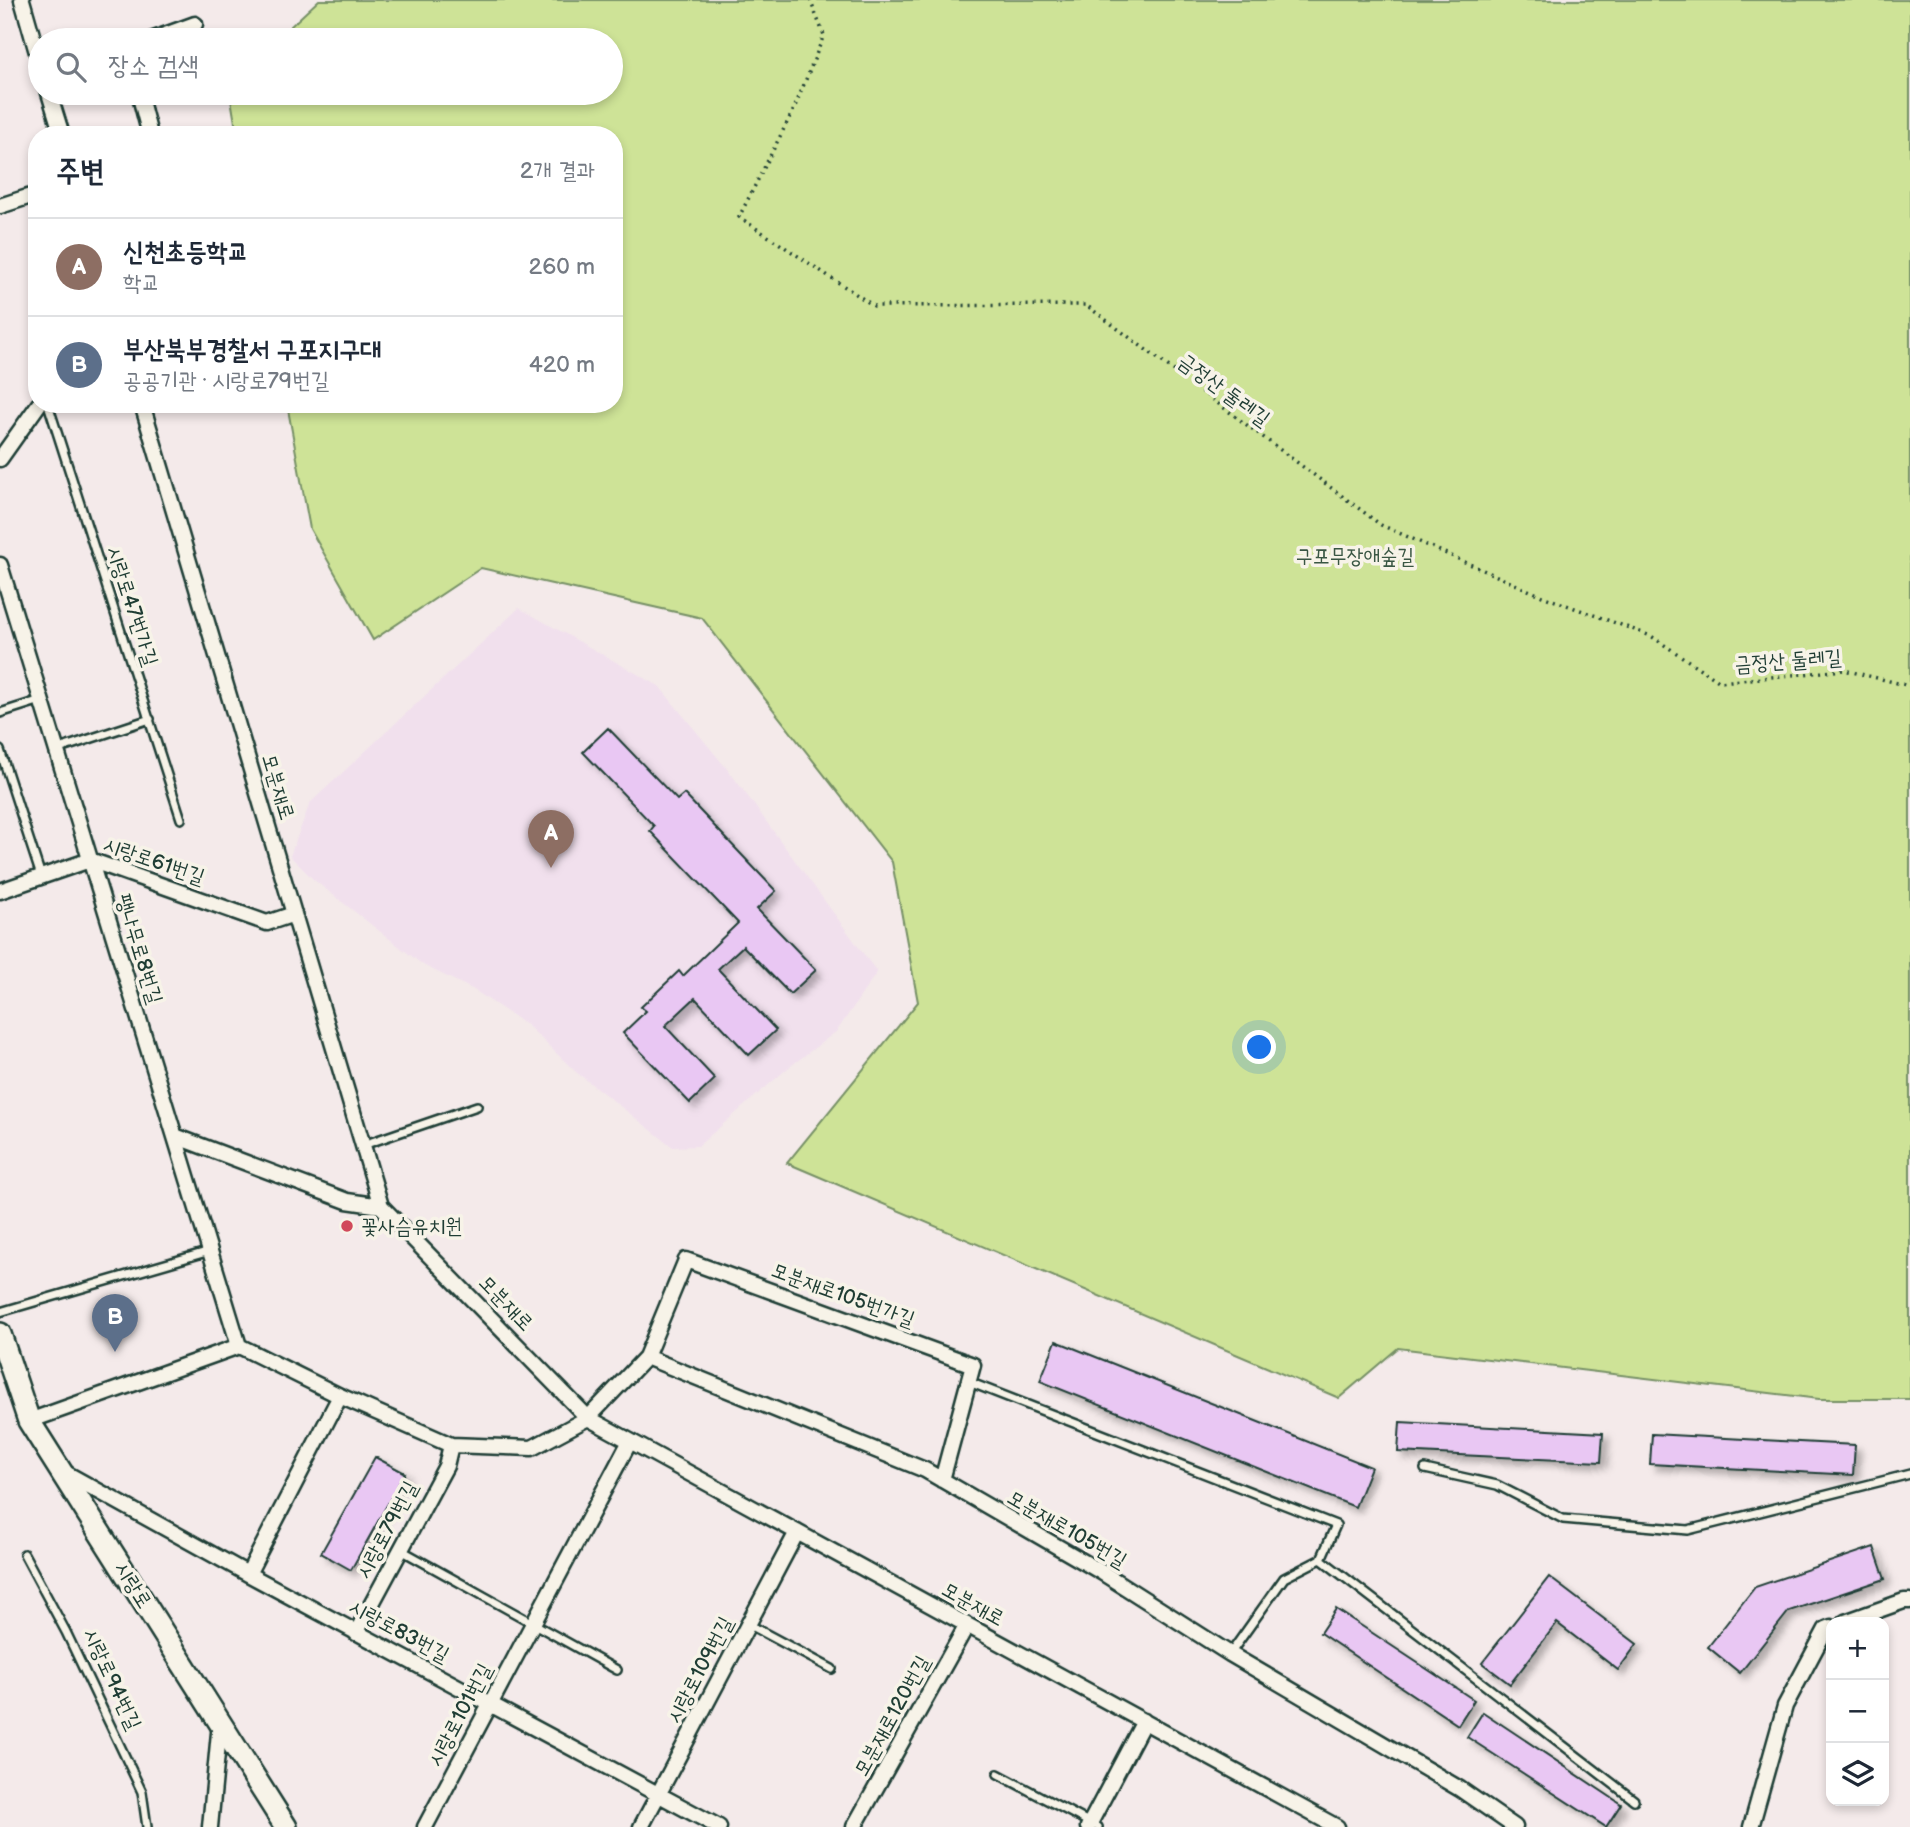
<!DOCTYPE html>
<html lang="ko">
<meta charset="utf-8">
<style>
:root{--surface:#fff;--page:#f6f6f7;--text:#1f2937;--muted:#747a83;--line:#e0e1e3;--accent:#7c3aed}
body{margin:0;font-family:"Balsamiq Sans","Poor Story",sans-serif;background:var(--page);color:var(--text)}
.controls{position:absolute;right:21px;bottom:21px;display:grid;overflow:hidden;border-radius:14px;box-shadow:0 4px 10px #0003}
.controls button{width:63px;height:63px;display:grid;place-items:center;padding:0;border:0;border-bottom:2px solid var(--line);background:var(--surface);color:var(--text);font:35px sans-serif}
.you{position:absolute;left:1260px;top:1048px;width:24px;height:24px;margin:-18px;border:5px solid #fff;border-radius:50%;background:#1a73e8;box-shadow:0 0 0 10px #1a73e833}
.badge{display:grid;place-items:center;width:46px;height:46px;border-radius:50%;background:var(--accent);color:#fff;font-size:23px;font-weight:700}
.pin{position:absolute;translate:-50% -58px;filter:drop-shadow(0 2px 4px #0008)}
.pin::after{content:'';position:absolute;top:37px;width:24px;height:21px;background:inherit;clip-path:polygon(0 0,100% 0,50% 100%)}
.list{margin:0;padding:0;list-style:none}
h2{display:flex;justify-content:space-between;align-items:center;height:91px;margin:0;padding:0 28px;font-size:30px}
h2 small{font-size:23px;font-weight:400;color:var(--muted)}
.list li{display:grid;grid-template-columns:46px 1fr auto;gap:21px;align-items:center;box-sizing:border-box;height:98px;padding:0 28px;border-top:2px solid var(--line)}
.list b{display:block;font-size:26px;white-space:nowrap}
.list p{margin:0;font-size:23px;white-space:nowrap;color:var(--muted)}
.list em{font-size:23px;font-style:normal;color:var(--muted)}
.icon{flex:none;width:38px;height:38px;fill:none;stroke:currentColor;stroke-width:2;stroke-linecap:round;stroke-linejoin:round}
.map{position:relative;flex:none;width:1910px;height:1827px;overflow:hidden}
.search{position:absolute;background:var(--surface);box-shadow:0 4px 10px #0003;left:28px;top:28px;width:595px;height:77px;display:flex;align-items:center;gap:18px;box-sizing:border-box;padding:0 24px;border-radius:38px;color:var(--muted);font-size:26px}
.panel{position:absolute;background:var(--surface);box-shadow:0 4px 10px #0003;left:28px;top:126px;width:595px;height:287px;border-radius:28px}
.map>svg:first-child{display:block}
</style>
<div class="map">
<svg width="1910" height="1827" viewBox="0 0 1910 1827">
<defs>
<filter id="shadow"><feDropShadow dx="5.5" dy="5.5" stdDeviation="3.5" flood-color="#0004"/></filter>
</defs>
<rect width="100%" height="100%" fill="#f4eaea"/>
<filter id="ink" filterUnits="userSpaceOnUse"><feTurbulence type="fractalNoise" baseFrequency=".0143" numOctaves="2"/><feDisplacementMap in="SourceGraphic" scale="14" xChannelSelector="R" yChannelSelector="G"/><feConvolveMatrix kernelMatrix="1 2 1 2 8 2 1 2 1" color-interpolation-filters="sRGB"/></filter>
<g filter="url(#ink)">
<path fill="#f1e0ed" d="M519,608L659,686L732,775L877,972L837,1031L788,1068L698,1146L673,1147L576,1072L528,1026L474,990L423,965L314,880L290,856L310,803Z"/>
<path fill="#cee397" stroke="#769066" stroke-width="2" d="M319,0H1910V1399H1819L1398,1348L1339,1398L787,1163L918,1002L892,862L702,618L481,568L373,640L310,529L287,404H614V135H237L230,93H611V40H276Z"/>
<path fill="#e9c7f3" stroke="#1f3d34" stroke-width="2" filter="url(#shadow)" d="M608,728L677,800L684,794L776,891L757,909L816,970L790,994L743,946L718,969L776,1030L749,1055L695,998L665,1026L715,1079L690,1103L623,1033L646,1011L641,1007L679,971L683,976L738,923L650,831L654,826L583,752Z
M1056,1341L1371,1467L1355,1507L1040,1381Z
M1400,1422L1603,1433L1601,1462L1398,1452Z
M1652,1434L1855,1445L1853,1475L1650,1464Z
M375,1457L405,1473L351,1570L321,1553Z
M1874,1547L1885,1579L1789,1611L1740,1673L1708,1647L1755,1587Z
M1549,1577L1637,1644L1618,1670L1557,1623L1510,1684L1482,1663Z
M1336,1609L1474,1700L1458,1725L1320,1633Z
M1483,1712L1621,1804L1606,1827L1467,1737Z"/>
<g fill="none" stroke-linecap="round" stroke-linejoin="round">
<g stroke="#1f3d34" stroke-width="12">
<path id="service" d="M48,404L181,819
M0,713L41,700
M0,750L41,876
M56,750L150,719
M363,1145L477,1106
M0,1312L210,1251
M969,1382L1336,1525L1321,1559L1284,1578L1230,1654
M1425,1469L1497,1485L1563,1519L1688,1530L1910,1474
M401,1550L617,1670
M24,1554L66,1632L142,1792L147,1827
M1321,1559L1634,1800
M748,1624L832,1669
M998,1774L1098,1827"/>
</g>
<g stroke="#1f3d34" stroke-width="19">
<path id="minor" d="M22,0L40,63
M151,40L195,24
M49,93L62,135
M139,93L150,135
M0,206L37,194
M142,404L381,1206L588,1418L1337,1827
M0,459L39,404
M0,565L239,1346
M0,891L90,860L267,923L294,914
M175,1136L347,1201L381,1206
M646,1357L686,1260L973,1365L942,1480
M29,1421L239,1346L340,1396L451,1445L532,1448L588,1418L646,1357L925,1470L1103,1573L1230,1654L1460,1789L1515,1827
M64,1472L248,1574L719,1827
M248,1574L340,1396
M1845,1622L1904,1601H1910
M356,1633L446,1466L451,1445
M210,1827L220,1722
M425,1827L630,1441
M641,1827L797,1532
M854,1827L967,1625
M1088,1827L1144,1721
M1751,1827L1785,1706L1826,1629L1831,1627"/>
</g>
<g stroke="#1f3d34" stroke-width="26">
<path id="secondary" d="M0,1334L29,1421L286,1827"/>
</g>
<path stroke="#1f3d34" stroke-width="3.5" stroke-dasharray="2 5" stroke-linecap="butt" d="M810,0L824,35L794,109L739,217L874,306L1086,305L1381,525L1542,596L1651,636L1720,682L1844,670L1910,686"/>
<use href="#service" stroke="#f7f3e8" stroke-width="7"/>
<use href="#minor" stroke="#f7f3e8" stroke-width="14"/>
<use href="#secondary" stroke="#f7f3e8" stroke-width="21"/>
</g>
</g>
<circle fill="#d1495b" stroke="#f7f3e8" stroke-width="2.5" cx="347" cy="1226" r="7"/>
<g text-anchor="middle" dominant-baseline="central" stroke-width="7" stroke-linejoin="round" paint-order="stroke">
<g font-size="21" fill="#1f3d34" stroke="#f7f3e8">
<text transform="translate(1224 390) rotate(36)">금정산 둘레길</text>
<text transform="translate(132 606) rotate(72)">시랑로47번가길</text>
<text transform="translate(1788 661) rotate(-4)">금정산 둘레길</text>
<text transform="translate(278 787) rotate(73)">모분재로</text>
<text transform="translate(154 861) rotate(19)">시랑로61번길</text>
<text transform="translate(139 949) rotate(73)">팽나무로8번길</text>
<text transform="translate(843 1295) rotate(20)">모분재로105번가길</text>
<text transform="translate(506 1303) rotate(46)">모분재로</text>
<text transform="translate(1067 1529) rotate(30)">모분재로105번길</text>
<text transform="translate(387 1530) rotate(-62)">시랑로79번길</text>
<text transform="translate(133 1585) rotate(58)">시랑로</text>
<text transform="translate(973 1604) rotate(29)">모분재로</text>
<text transform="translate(399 1631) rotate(28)">시랑로83번길</text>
<text transform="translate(700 1670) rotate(-62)">시랑로109번길</text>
<text transform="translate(112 1679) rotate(65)">시랑로94번길</text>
<text transform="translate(460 1715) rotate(-62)">시랑로101번길</text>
<text transform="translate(892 1716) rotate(-61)">모분재로120번길</text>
</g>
<g font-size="21" fill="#395643" stroke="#f7f3e8">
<text x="1355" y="556">구포무장애숲길</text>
</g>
<g font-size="21" fill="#1f3d34" stroke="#f7f3e8" text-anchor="start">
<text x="361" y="1226">꽃사슴유치원</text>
</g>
</g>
</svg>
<div class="controls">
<button>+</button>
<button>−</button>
<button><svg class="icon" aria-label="layers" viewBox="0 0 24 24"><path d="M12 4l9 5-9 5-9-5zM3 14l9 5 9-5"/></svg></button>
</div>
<div class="you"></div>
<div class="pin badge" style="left:551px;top:868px;background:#8d6e63">A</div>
<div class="pin badge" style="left:115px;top:1352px;background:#5c6f8a">B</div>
<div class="search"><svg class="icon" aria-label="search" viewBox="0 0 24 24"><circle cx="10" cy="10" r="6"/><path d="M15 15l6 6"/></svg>장소 검색</div>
<section class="panel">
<h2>주변<small>2개 결과</small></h2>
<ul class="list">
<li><span class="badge" style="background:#8d6e63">A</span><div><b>신천초등학교</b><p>학교</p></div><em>260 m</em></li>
<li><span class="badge" style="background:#5c6f8a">B</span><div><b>부산북부경찰서 구포지구대</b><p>공공기관 · 시랑로79번길</p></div><em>420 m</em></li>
</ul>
</section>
</div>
